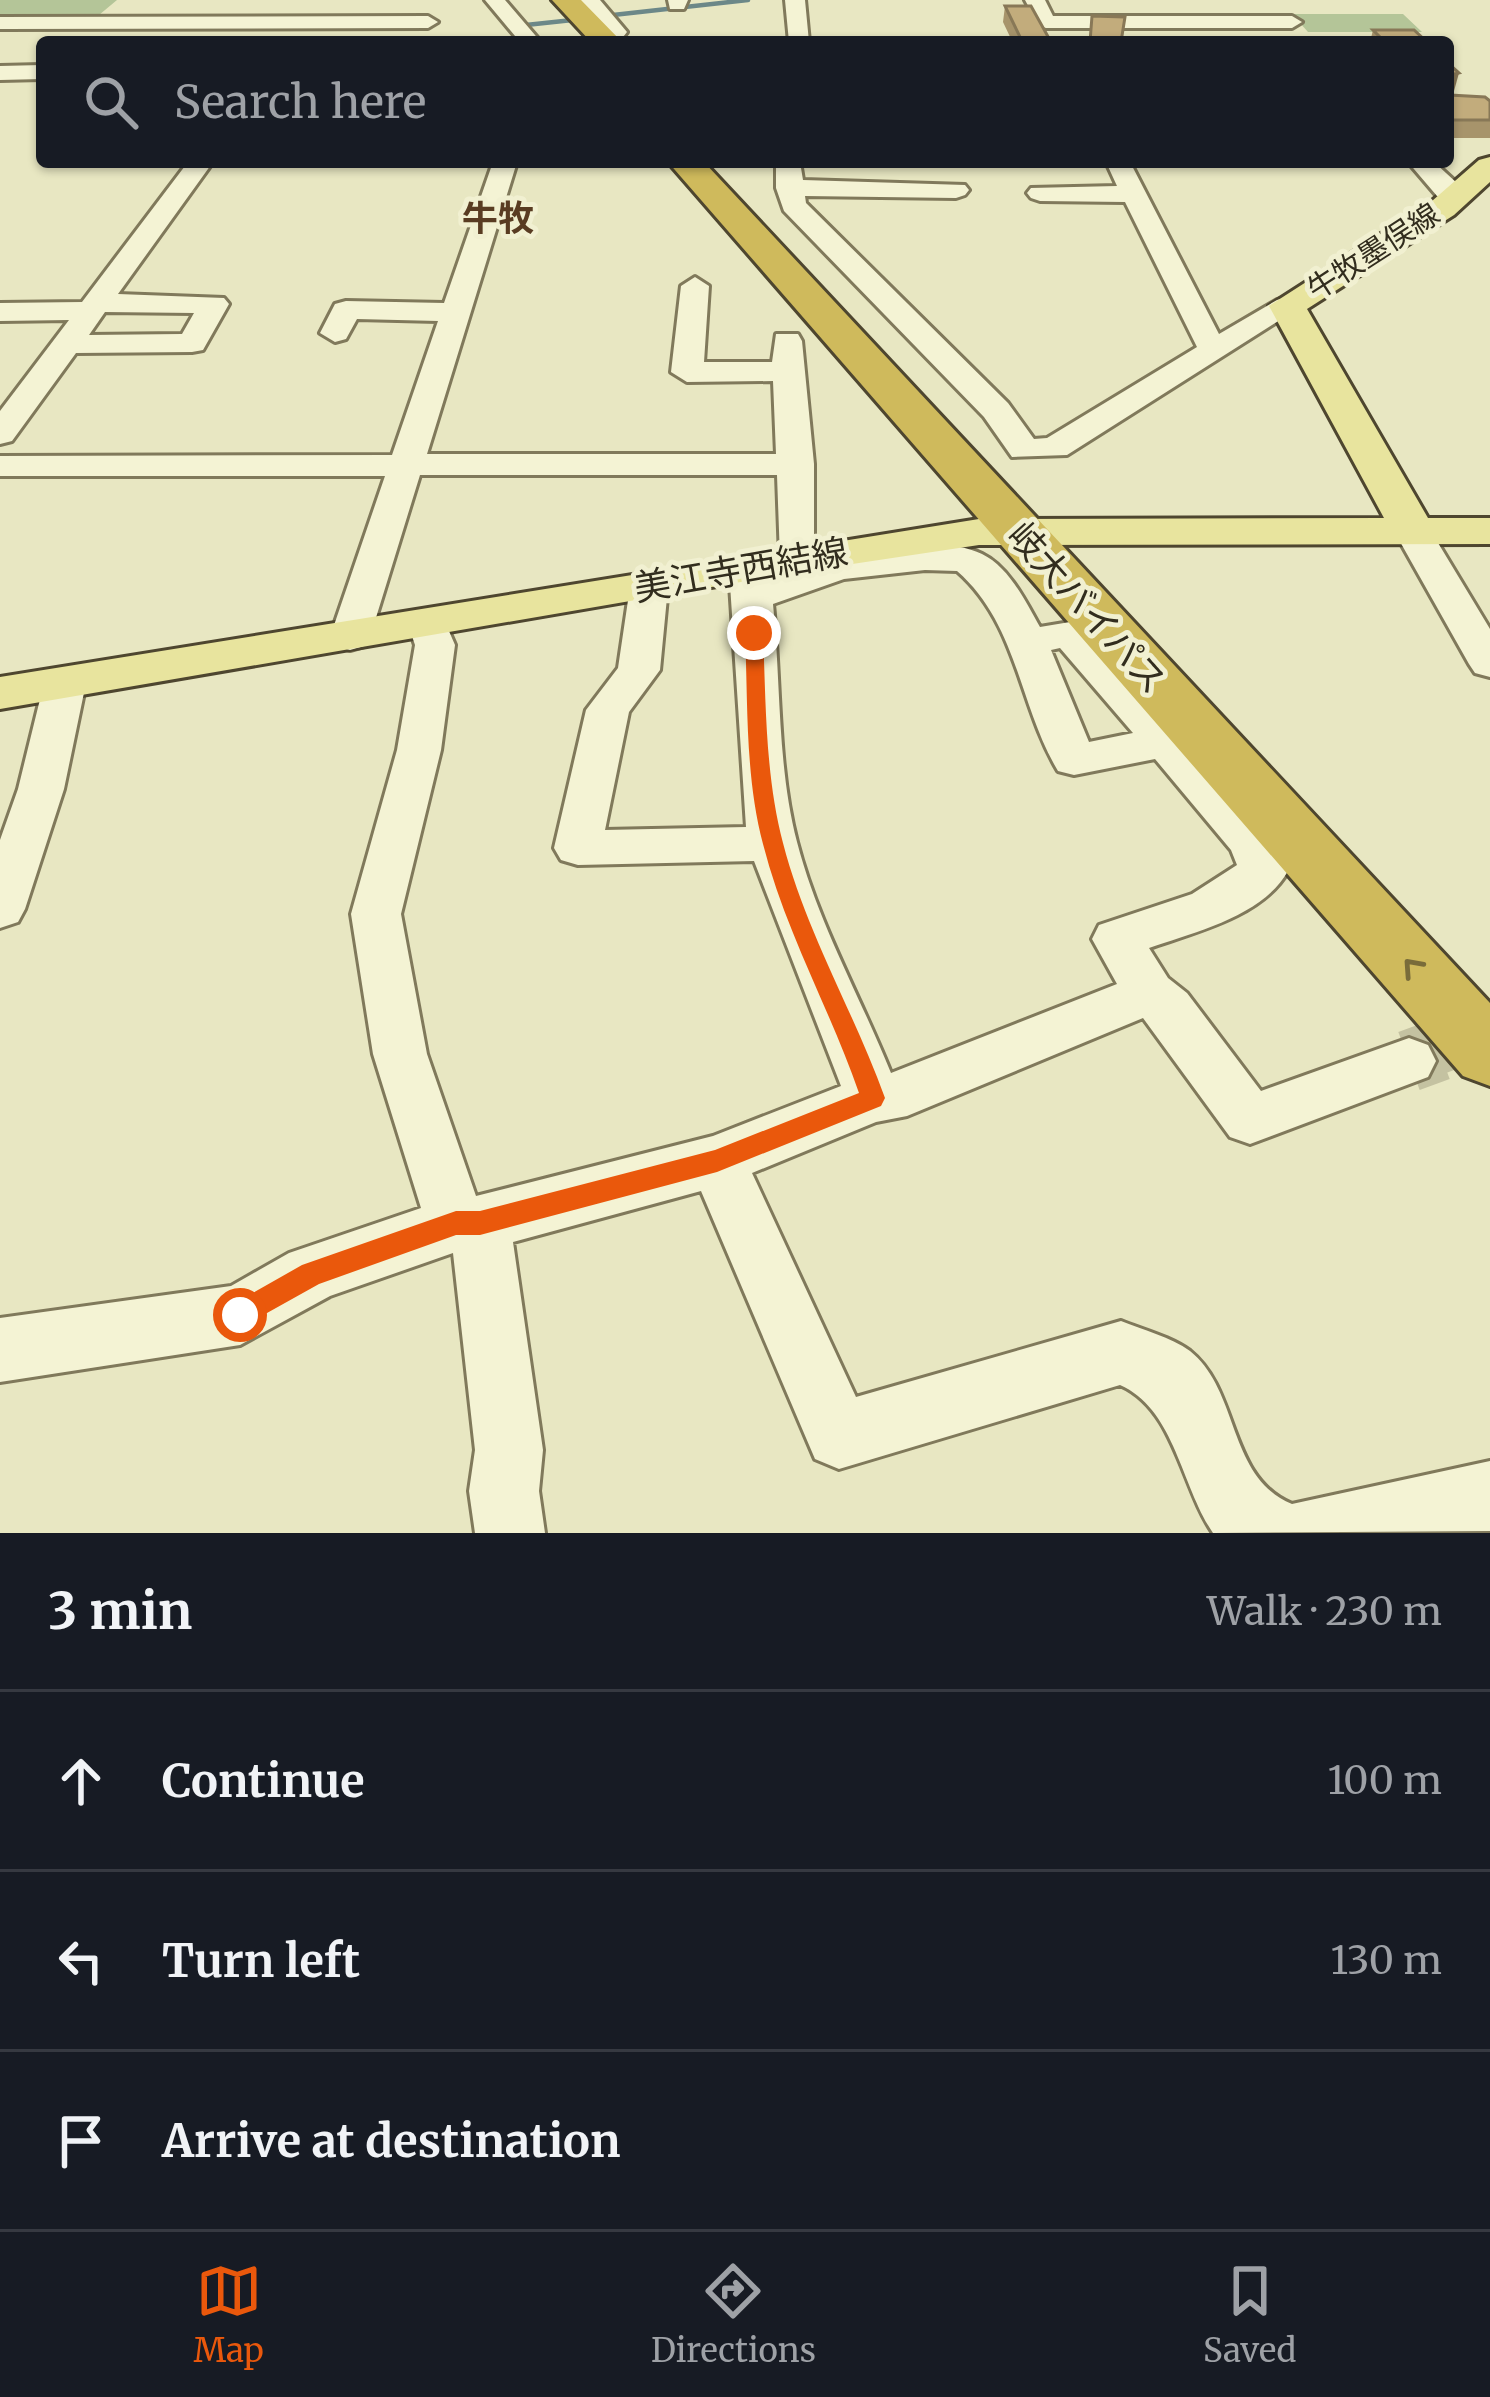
<!DOCTYPE html>
<meta charset="utf-8">
<style>
:root{--surface:#171b24;--page:#20242c;--text:#f1f3f6;--muted:#9ea1a6;--line:#363941;--accent:#ea580c}
body{margin:0;font-family:Merriweather,"Noto Sans JP",serif;background:var(--page);color:var(--text)}
.stop{position:absolute;width:36px;height:36px;margin:-27px;border:9px solid #ea580c;border-radius:50%;background:#fff}
.stop.end{background:#ea580c;border-color:#fff;box-shadow:0 3px 12px #0008}
.list{margin:0;padding:0;list-style:none}
h2{display:flex;justify-content:space-between;align-items:center;height:156px;margin:0;padding:0 48px;font-size:51px}
h2 small{font-size:39px;font-weight:400;color:var(--muted)}
.list li{display:grid;grid-template-columns:78px 1fr auto;gap:36px;align-items:center;box-sizing:border-box;height:180px;padding:0 48px;border-top:3px solid var(--line)}
.list b{display:block;font-size:45px;white-space:nowrap}
.list em{font-size:39px;font-style:normal;color:var(--muted)}
.icon{flex:none;width:66px;height:66px;fill:none;stroke:currentColor;stroke-width:2;stroke-linecap:round;stroke-linejoin:round}
.map{position:relative;flex:none;width:1490px;height:1533px;overflow:hidden}
.search{position:absolute;background:var(--surface);box-shadow:0 3px 9px #0004;left:36px;right:36px;top:36px;height:132px;display:flex;align-items:center;gap:30px;box-sizing:border-box;padding:0 42px;border-radius:12px;color:var(--muted);font-size:45px}
.sheet{height:696px;background:var(--surface)}
nav{display:flex;justify-content:space-around;align-items:center;box-sizing:border-box;height:168px;border-top:3px solid var(--line);background:var(--surface);font-size:33px;color:var(--muted)}
nav a{display:grid;justify-items:center;gap:6px}
nav .on{color:var(--accent)}
.map>svg:first-child{display:block}
</style>
<div class="map">
<svg width="1490" height="1533" viewBox="0 0 1490 1533">
<rect width="100%" height="100%" fill="#e8e7c2"/>
<path fill="#b4c598" d="M0,0H117L93,20L0,21Z
M1292,14H1403L1422,32H1308Z"/>
<g fill="none" stroke-linecap="round" stroke-linejoin="round">
<path stroke="#6c8888" stroke-width="4.5" d="M604,16L748,0
M541,42L526,25L582,19"/>
<path stroke="#c4c2a1" stroke-width="48" stroke-dasharray="48 24" stroke-linecap="butt" d="M1431,1053L1490,1031"/>
<path stroke="#c4c2a1" stroke-width="62" stroke-dasharray="62 32" stroke-linecap="butt" d="M1409,1061L1439,1050"/>
<g stroke="#80795b" stroke-width="6">
<path id="minor" d="M485,0H505L541,42H520Z
M580,0H600L627,32C619,44 609,42 596,42L605,31Z
M668,0H688L684,9H670Z
M785,0H805L809,42H789Z
M1025,0H1045L1053,16H1292L1302,22L1292,28H1046L1039,26Z
M0,17L428,16L438,22L428,28L0,29Z
M42,65V79L0,80V66Z
M188,162H213L118,294L224,298L229,304L203,350L192,352L76,353L12,441L0,444V411L69,320L0,321V303L82,302ZM105,312L194,313L182,334L89,335Z
M493,162H517L427,454H776L773,381L687,382L671,372L681,286L695,277L709,286L704,362H772L776,334H798L802,341L814,464V563C857,551 941,534 982,554C1009,567 1026,602 1040,627L1070,622L1084,625L1269,831L1288,871C1263,916 1195,932 1149,948L1168,978L1187,993L1261,1091L1409,1038L1428,1045L1436,1061L1428,1077L1250,1144L1230,1137L1143,1018L907,1116L876,1122L752,1173L856,1397L1121,1321C1143,1330 1171,1337 1190,1351C1240,1391 1227,1477 1292,1504L1490,1461V1531L1213,1533C1181,1486 1175,1409 1120,1385L839,1469L815,1459L701,1191L513,1242L543,1450L539,1491L545,1533H475L469,1491L475,1450L453,1253L330,1296L240,1345L0,1382V1318L231,1286L289,1253L421,1208L373,1054L351,914L397,750L415,645L408,624L414,615H442L455,645L441,750L401,914L427,1054L476,1196L713,1136L841,1086L754,861L578,865L561,860L554,848L586,710L618,668L630,587L635,579H663L668,587L660,670L629,712L605,830L746,827L729,569L734,561H762L769,581L798,569L786,566L780,558L777,475H420L370,637L364,646L350,650L336,646L330,637L385,476H0V456L392,455L438,321L357,319L346,339L335,342L320,333L335,304L346,301L444,303ZM925,570L957,571C1018,624 1019,706 1058,771L1074,775L1155,759L1231,850L1237,865L1192,894L1099,925L1092,939L1117,984L891,1073C860,996 818,923 797,842C777,765 781,684 773,604L844,579ZM1060,648L1133,733L1089,742L1051,650Z
M776,162H800L803,180L965,185L969,190L965,195L956,198L805,196L806,203L1008,403L1034,439L1047,438L1197,347L1125,202L1040,201L1031,198L1027,193L1031,188L1117,186L1106,162H1130L1219,334L1277,300L1287,297L1302,306L1067,455L1012,457L984,417L784,211L776,188Z
M1408,162H1434L1470,195L1457,203L1437,196Z
M1413,520L1426,523L1490,629V677L1475,673L1469,664L1394,531L1400,523Z
M65,669L80,673L86,683L64,789L25,909L18,922L0,928V840L18,789L44,683L50,673Z"/>
</g>
<g stroke="#4e462f" stroke-width="6">
<path id="major" d="M1490,157V182L1454,215L1307,309L1428,518H1490V544L979,545L799,572L0,709V677L979,519L1384,518L1269,306L1432,201L1479,160Z"/>
</g>
<g stroke="#4e462f" stroke-width="6">
<path id="highway" d="M552,0H581L622,42H591Z
M668,162H704L1490,1003V1086L1463,1076Z"/>
</g>
<use href="#minor" fill="#f4f3d4" fill-rule="evenodd"/>
<use href="#major" fill="#e8e49e" fill-rule="evenodd"/>
<use href="#highway" fill="#cfba5c" fill-rule="evenodd"/>
</g>
<path fill="#a7946b" d="M1005,6L1051,42L1012,41L1003,22Z
M1373,30L1427,42H1370Z
M1448,63L1454,91H1450V95L1490,101V138H1448Z"/>
<path fill="#887857" d="M1459,73L1454,91H1448L1450,75Z"/>
<path fill="#c2ac7c" stroke="#887857" stroke-width="3" d="M1005,6H1031L1051,42H956L1022,41Z
M1092,16L1125,17L1121,42H1090Z
M1373,30H1414L1427,42H1385Z
M1448,63L1459,73L1450,75V95L1485,97L1490,101V120H1448Z"/>
<defs><path id="oneway-chevron" d="M-2-3.5L2.5 0L-2 3.5" fill="none" stroke-width="1.6" stroke-linecap="round" stroke-linejoin="round" transform="scale(3)"/></defs>
<use stroke="#796c3a" href="#oneway-chevron" transform="translate(1412 967) rotate(-132)"/>
<path fill="#ea580c" d="M754,628L763,633C766,702 765,775 783,843C806,932 854,1012 885,1098L881,1106L717,1172L480,1235H456L319,1284L240,1328L230,1324L226,1315L230,1306L302,1265L456,1211H480L715,1150L859,1093C830,1009 785,931 763,844C745,777 748,702 745,633Z"/>
<g text-anchor="middle" dominant-baseline="central" stroke-width="10" stroke-linejoin="round" paint-order="stroke">
<g font-size="30" fill="#322d1e" stroke="#f1f0d1">
<text transform="translate(1373 251) rotate(-33)">牛牧墨俣線</text>
</g>
<g font-size="36" font-weight="bold" fill="#593c22" stroke="#f1f0d1">
<text x="498" y="218">牛牧</text>
</g>
<g font-size="36" fill="#322d1e" stroke="#f1f0d1">
<text transform="translate(741 570) rotate(-10)">美江寺西結線</text>
<text transform="translate(1087 608) rotate(48)">岐大バイパス</text>
</g>
</g>
</svg>
<div class="stop" style="left:240px;top:1315px"></div>
<div class="stop end" style="left:754px;top:633px"></div>
<div class="search"><svg class="icon" aria-label="search" viewBox="0 0 24 24"><circle cx="10" cy="10" r="6"/><path d="M15 15l6 6"/></svg>Search here</div>
</div>
<section class="sheet">
<h2>3 min<small>Walk · 230 m</small></h2>
<ul class="list">
<li><svg class="icon" aria-label="ahead" viewBox="0 0 24 24"><path d="M12 20V5M6 11l6-6 6 6"/></svg><div><b>Continue</b></div><em>100 m</em></li>
<li><svg class="icon" aria-label="left" viewBox="0 0 24 24"><path d="M17 20v-9H6M10 6l-5 5 5 5"/></svg><div><b>Turn left</b></div><em>130 m</em></li>
<li><svg class="icon" aria-label="arrive" viewBox="0 0 24 24"><path d="M6 21V4h12l-3 4 3 4H6"/></svg><div><b>Arrive at destination</b></div></li>
</ul>
</section>
<nav>
<a class="on"><svg class="icon" aria-label="map" viewBox="0 0 24 24"><path d="M3 6l6-2 6 2 6-2v14l-6 2-6-2-6 2zM9 4v14M15 6v14"/></svg>Map</a>
<a><svg class="icon" aria-label="directions" viewBox="0 0 24 24"><path d="M12 3l9 9-9 9-9-9zM9 14v-3h6M13 9l2 2-2 2"/></svg>Directions</a>
<a><svg class="icon" aria-label="saved" viewBox="0 0 24 24"><path d="M7 4h10v16l-5-4-5 4z"/></svg>Saved</a>
</nav>
